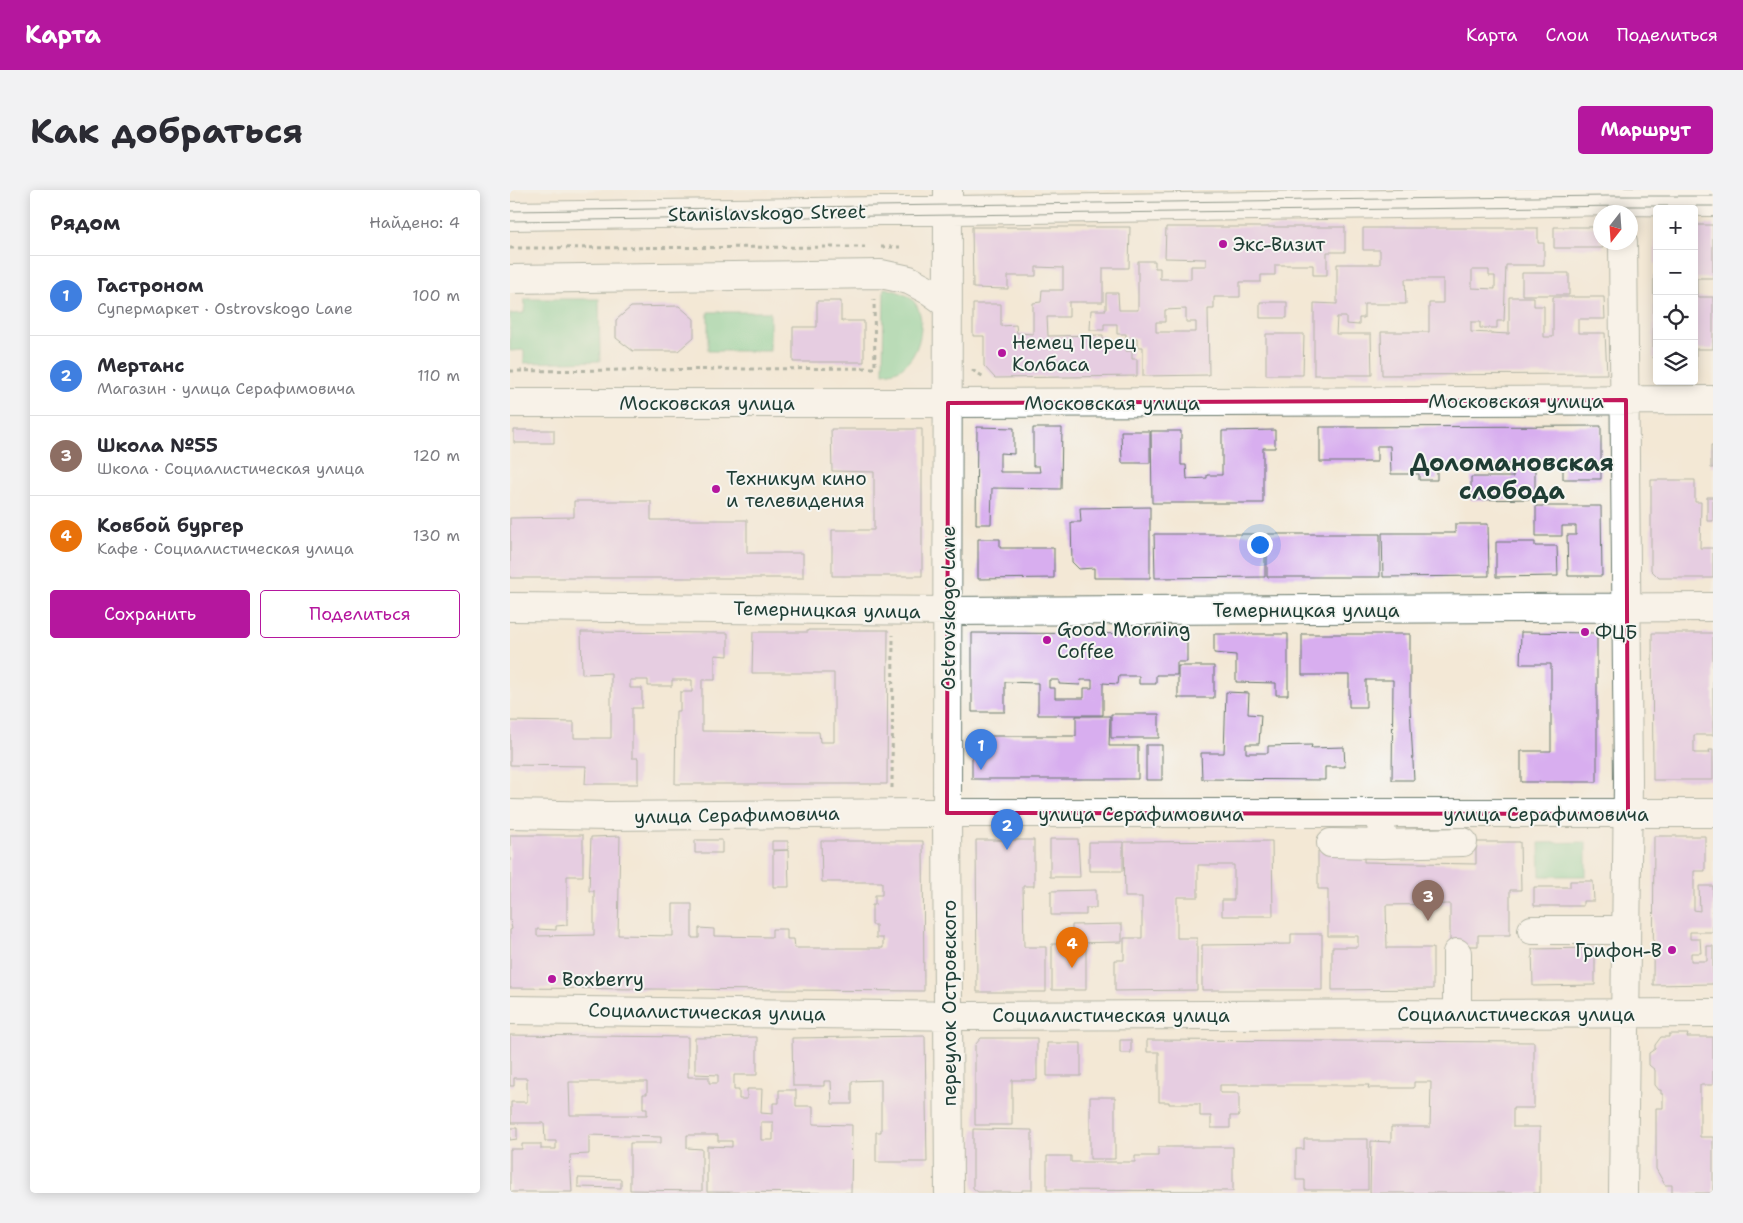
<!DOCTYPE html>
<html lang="ru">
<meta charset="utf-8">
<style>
:root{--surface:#fff;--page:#f2f2f3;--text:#2b2b33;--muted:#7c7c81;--line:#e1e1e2;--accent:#b5179e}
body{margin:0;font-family:"Shantell Sans",sans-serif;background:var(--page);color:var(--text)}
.controls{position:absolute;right:15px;top:15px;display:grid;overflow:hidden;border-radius:5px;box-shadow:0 2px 12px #0003}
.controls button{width:45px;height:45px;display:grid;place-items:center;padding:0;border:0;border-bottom:1px solid var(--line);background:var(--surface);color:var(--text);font:25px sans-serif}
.compass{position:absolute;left:1083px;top:15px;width:45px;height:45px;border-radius:50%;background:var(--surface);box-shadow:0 2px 12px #0003;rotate:197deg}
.you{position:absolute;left:749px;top:354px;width:18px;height:18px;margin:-12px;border:4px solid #fff;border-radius:50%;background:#1a73e8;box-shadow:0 0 0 8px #1a73e833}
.badge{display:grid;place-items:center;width:32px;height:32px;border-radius:50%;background:var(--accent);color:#fff;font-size:16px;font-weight:700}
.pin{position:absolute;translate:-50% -41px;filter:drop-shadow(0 1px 2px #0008)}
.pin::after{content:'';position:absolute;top:26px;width:18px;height:15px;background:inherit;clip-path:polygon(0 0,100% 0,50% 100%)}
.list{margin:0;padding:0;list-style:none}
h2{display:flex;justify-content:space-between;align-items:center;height:65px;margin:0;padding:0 20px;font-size:21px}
h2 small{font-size:16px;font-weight:400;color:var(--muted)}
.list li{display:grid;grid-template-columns:32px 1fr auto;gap:15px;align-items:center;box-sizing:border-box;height:80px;padding:0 20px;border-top:1px solid var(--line)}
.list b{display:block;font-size:19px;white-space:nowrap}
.list p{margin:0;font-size:16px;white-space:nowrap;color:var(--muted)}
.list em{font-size:16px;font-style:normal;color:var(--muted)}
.actions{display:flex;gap:10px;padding:15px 20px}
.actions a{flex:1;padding:11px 0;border:1px solid var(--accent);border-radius:5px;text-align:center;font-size:18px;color:var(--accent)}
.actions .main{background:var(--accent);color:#fff}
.icon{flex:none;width:28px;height:28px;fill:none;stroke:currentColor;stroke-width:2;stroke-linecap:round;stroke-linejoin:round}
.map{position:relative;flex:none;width:1203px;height:1003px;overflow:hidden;border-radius:5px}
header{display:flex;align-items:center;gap:30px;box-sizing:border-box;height:70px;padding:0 25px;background:var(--accent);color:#fff}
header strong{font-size:24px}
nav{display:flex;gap:28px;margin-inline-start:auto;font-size:18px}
.intro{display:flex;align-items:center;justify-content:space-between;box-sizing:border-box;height:120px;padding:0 30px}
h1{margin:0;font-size:35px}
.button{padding:12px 22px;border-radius:5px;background:var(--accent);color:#fff;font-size:18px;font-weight:700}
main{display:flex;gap:30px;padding:0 30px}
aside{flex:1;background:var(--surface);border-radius:5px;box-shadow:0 2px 12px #0003}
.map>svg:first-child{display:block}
</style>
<header>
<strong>Карта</strong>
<nav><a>Карта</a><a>Слои</a><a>Поделиться</a></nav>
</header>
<div class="intro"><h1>Как добраться</h1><a class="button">Маршрут</a></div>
<main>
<aside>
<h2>Рядом<small>Найдено: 4</small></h2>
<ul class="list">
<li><span class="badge" style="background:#3f7fe0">1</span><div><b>Гастроном</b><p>Супермаркет · Ostrovskogo Lane</p></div><em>100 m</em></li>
<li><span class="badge" style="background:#3f7fe0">2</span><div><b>Мертанс</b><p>Магазин · улица Серафимовича</p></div><em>110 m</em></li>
<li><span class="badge" style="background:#8d6e63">3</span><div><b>Школа №55</b><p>Школа · Социалистическая улица</p></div><em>120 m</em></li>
<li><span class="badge" style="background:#e8710a">4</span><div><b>Ковбой бургер</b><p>Кафе · Социалистическая улица</p></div><em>130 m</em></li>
</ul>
<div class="actions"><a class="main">Сохранить</a><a>Поделиться</a></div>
</aside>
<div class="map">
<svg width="1203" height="1003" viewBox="0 0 1203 1003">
<rect width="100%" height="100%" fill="#f6f6f2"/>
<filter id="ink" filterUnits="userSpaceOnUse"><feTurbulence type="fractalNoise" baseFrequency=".02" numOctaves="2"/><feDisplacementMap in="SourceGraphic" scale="10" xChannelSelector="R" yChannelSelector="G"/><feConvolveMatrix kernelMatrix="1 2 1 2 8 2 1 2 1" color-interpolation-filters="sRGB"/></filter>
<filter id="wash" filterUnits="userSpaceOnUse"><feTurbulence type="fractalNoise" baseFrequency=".0096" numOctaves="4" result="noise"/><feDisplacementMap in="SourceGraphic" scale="20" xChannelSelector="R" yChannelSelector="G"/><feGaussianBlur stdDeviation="1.12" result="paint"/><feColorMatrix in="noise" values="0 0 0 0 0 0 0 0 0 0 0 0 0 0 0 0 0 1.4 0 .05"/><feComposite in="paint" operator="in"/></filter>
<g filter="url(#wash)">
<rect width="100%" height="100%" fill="#f3e8d6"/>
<path fill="#74cd93" stroke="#4a8564" d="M374,98C384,100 399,104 405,113C417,129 410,163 395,175C389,181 381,182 373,183Z
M15,109H89L90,171L14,173V160L0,161V124L14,123Z
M198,122H260V161H198Z
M1076,652V686H1030L1029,653Z"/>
<g id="blocks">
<path fill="#d8aeef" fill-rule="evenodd" d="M1145,35H1147V74H1145Z
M1187,35H1203V88H1187V107H1203V159H1186V183H1184V56H1187Z
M462,37H620L619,78H593V112H559V127H537L538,146L593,145V151L616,152V161H622V169H627V186L485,188L474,176V146H463V114H491V136L506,135L507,143L523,144V113L531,112L532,100H553V78L526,77V86H498V99L463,98Z
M656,37H835V62H817V85H803V75H765V85H751V92H730V107H704V119H698L699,185L633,186V157H627V148H616V144H607V134H594V140H580L581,120H596V103H608L609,120H628V71H645V78H650V89H681V76H696V69L655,68ZM676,119V132H686V142H646V132H655V120Z
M1044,37H1090V52H1093V58H1044Z
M853,38H1028V53H1034V75H996L994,131H987V138H970V132H961V142L999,144V107H1024V116H1034V147H1043V107H1094L1095,129H1068V143H1095L1097,184L872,185L871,142H919V113H933V89H895L896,114H854V128H849V135L836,134V127H827L826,144H861L862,185H804V113L827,114V74H870V60H853ZM962,80H979V86H985V99L962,98Z
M1012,83H1059V105H1012Z
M1144,85H1147V168H1143Z
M307,111H331V131H354V172H283V137H307Z
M750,112H777V128H750Z
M169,116L184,129V147L168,161H123L106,148V130L121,117Z
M756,144H794L793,185H756Z
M1091,236V289H1053V269H1025V309L961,310V287H1003V274H927V290H909V284H881L880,256H867V272H810V237Z
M467,237L504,238V264L490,263V282H530L529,276H523V238H552L551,299L482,298L481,334H466Z
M321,239H412V386H322V340H364V282L322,281Z
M4,240H44V253H4Z
M765,240V258H753V313H642L641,241H671V275H676L677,289L697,288V285H712V241Z
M611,241H640V273H612Z
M1201,255H1203V278H1201Z
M1141,290H1185V312H1191L1190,358H1203V388H1149L1141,380Z
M1197,307H1203V331H1197Z
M64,311H141V330H237V363H293V388H0V328L64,327Z
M1026,316H1091L1092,386H1058L1057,345H1066V336H1052V346H1026Z
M640,317V388H584V378L569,379L562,372L561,332H571L570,318Z
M945,334H978L979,386L873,387L872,343H945Z
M644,344H755V387L645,388Z
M757,344H870V387H757Z
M468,349H490V358H544V388L468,389Z
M986,352H1025V356H1047L1048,386L986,387Z
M298,440H378L377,594H165L166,521H170V502H182V490H162V496H138V490H120V498H132V518H122V568H128V594H75L76,576L0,575V531L64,532V548H101V483L72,484L71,442L218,443V466L205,465V490H192V541L309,542L310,552H324V483H242L243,442H298Z
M1011,442L1087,443V592H1011V561H1041V474H1010Z
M462,443L677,444V472H667V485H646V494H629V486H609L608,494L593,493V525H528V493L495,492V522H462ZM539,490H549V494L570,495L571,490H582V498H574V508H545V498H539Z
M1142,443H1203V545H1184V563H1200L1199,560H1203V590H1143Z
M704,444H778V505H766V493L726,492V465L704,463Z
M792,444H900V517L904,590H882L883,490H856V517H839V485H792Z
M668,476H704V508H668Z
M716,502L739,503L738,524L751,525L749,554H736V563H758V556L802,555L801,558L834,557L835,577H815V590L692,589L691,563H714Z
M601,524H649V548H601Z
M566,526H600L599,556H628V589H462V546H566Z
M636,555H652V590H636Z
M0,645H73V686H57V735L46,736V740L27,739V746L84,745V701H79L81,647L110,646L108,745L163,746V714H182V748H189V738L204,739V746L262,747V739H277V749H284L285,758H373V748H366V735H362V715H365V705H372V692H312L311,651H413L414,801L0,798V740L2,739L0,730Z
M1144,646H1195V681H1184V720L1190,721L1189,696H1203V742H1180V749H1190L1191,763H1181V771H1197V756H1203V794L1143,795Z
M540,649H568L570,687H540Z
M185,650H212V663H185Z
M466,650H524V696H513L514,757H536V802H467Z
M262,651H278V660H262Z
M762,651L763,726H712V710H724V675H688V707H667V748H687V800L605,801V770H614V748H632V707H615L614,652Z
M579,652H613V681H579Z
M966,652H1010L1011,700H1000V745H968V756H940V714L876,715L877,758H923V799L822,800V757H848V746H818V699H808V661H854V672L966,674Z
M278,660L279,697H263V661Z
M1060,691H1083L1084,711H1073V716H1024V697H1060Z
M586,700V718H576V725H541V701Z
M612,734V752L562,753V735Z
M781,744H812V800H692V755L781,754Z
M542,754H576V800H542Z
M1085,758V795L1023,796L1022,759Z
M1159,844H1178L1177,847H1203V895H1190V947H1203V1003H1162V995H1155L1146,979V918H1153V904H1151V900H1149L1145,895V880L1139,875V863L1145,859V855L1151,847H1159Z
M0,845L178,847V887H199V893H208V885L185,884V848L247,847V885H224V900H229V909H237V899H252L251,923L263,924V913H269V900H286V916H303V934L342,935L341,1003L197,1002V956L222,957V951H208V945H177V958L192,959V1001L120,1000V953H151V947L79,945V964L60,965L62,1002H0V959H12V954H31V959H46V951H35L34,933H1V912H17V888H4V896H0ZM59,892H137V904H133V918H137V925H60ZM251,932H263V950H251Z
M415,846L417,972H366V942H371V890L342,891V914H322L321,891H314V896H283L282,848Z
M471,848H527V890H502V935H465V855Z
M610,850H621V863H610Z
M637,850L1024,852V918H1003V937H1030V1003H860L861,951L881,952V937H920L921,892H904V898H858L859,895H710V903H729V926H720V938H701V926H690V914H659V912H649V862H637Z
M537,853H571V886H537Z
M580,907H605V969H580Z
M0,938H7V949L0,950Z
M463,939L522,940V1000H512V1002H468L463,998Z
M794,949H858V1000H795V990H786V959H794Z
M648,957H723V1001L537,1000V966H561V972H625V966H648Z
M68,988L111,989V998L68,997Z"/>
</g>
</g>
<g filter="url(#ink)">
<use href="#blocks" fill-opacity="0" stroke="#69796d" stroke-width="1"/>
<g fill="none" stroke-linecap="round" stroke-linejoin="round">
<g stroke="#69796d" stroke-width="30">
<path id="minor" d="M438,0L437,623L439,1003
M0,26L1113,11L1203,12
M1113,52L1118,592L1113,1003
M0,89L371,84L399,90L420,101L437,113
M0,213H438L1203,210
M0,417L438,421L1203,417
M0,624L98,626L411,623H1203
M871,624L872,654L953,652
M821,653L872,654
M1022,740H1116
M947,763V824
M0,820L458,826L1203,823"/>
</g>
<path stroke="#69796d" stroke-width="3" stroke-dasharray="4 4" stroke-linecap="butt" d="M371,57H390
M0,58L355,57
M462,180L474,187
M0,181L365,178L364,109
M382,598L383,445"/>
<use href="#minor" stroke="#fff" stroke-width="28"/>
<path stroke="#1f3d34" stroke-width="1" d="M0,21L1096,6H1203
M0,31L1113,16H1203"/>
</g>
</g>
<path d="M0 0H1203V1003H0ZM1116,210L1118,624L437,623L438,213Z" fill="#f3e8d6" fill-opacity=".55" fill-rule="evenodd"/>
<path fill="none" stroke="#c2185b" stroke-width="4" stroke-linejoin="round" d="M1116,210L1118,624L437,623L438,213Z"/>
<g fill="#b5179e" stroke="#f6f6f2" stroke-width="2">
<circle cx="713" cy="54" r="5"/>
<circle cx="492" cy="163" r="5"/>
<circle cx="206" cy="299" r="5"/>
<circle cx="1075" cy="442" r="5"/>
<circle cx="537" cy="450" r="5"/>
<circle cx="1162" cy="760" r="5"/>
<circle cx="42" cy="789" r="5"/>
</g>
<g text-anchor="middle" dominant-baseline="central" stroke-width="4" stroke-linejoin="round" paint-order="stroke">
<g font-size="19" fill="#1f3d34" stroke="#f6f6f2">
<text transform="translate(257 23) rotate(-1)">Stanislavskogo Street</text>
<text x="1006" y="211">Московская улица</text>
<text x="197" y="213">Московская улица</text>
<text x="602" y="213">Московская улица</text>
<text transform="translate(438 418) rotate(-90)">Ostrovskogo Lane</text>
<text transform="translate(317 420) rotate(1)">Темерницкая улица</text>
<text x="796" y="420">Темерницкая улица</text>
<text x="631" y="624">улица Серафимовича</text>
<text x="1036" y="624">улица Серафимовича</text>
<text transform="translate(227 625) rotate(-1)">улица Серафимовича</text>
<text transform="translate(439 813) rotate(-90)">переулок Островского</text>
<text transform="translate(197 822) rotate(1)">Социалистическая улица</text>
<text x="1006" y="824">Социалистическая улица</text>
<text x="601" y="825">Социалистическая улица</text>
</g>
<g font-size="19" fill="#1f3d34" stroke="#f6f6f2" text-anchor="start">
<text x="723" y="54">Экс-Визит</text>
<text x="502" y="152">Немец Перец<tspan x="502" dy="22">Колбаса</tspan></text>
<text x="216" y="288">Техникум кино<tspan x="216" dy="22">и телевидения</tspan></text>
<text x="547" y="439">Good Morning<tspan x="547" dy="22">Coffee</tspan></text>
<text x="1085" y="442">ФЦБ</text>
<text x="1152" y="760" text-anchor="end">Грифон-В</text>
<text x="52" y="789">Boxberry</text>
</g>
<g font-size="24" font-weight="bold" fill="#1f3d34" stroke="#f6f6f2">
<text x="1002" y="273">Доломановская<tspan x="1002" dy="28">слобода</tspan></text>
</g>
</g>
</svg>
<div class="controls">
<button>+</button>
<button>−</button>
<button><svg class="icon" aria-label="locate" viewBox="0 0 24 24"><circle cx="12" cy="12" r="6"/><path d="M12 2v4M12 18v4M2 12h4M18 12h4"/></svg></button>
<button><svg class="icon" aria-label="layers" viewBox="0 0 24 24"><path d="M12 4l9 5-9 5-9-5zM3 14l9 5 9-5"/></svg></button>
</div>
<svg class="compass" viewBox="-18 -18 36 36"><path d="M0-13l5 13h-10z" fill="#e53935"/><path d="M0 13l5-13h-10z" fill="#7c7c81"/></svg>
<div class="you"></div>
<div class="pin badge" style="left:471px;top:580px;background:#3f7fe0">1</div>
<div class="pin badge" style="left:497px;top:660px;background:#3f7fe0">2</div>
<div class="pin badge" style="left:918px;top:731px;background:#8d6e63">3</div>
<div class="pin badge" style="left:562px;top:778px;background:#e8710a">4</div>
</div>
</main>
